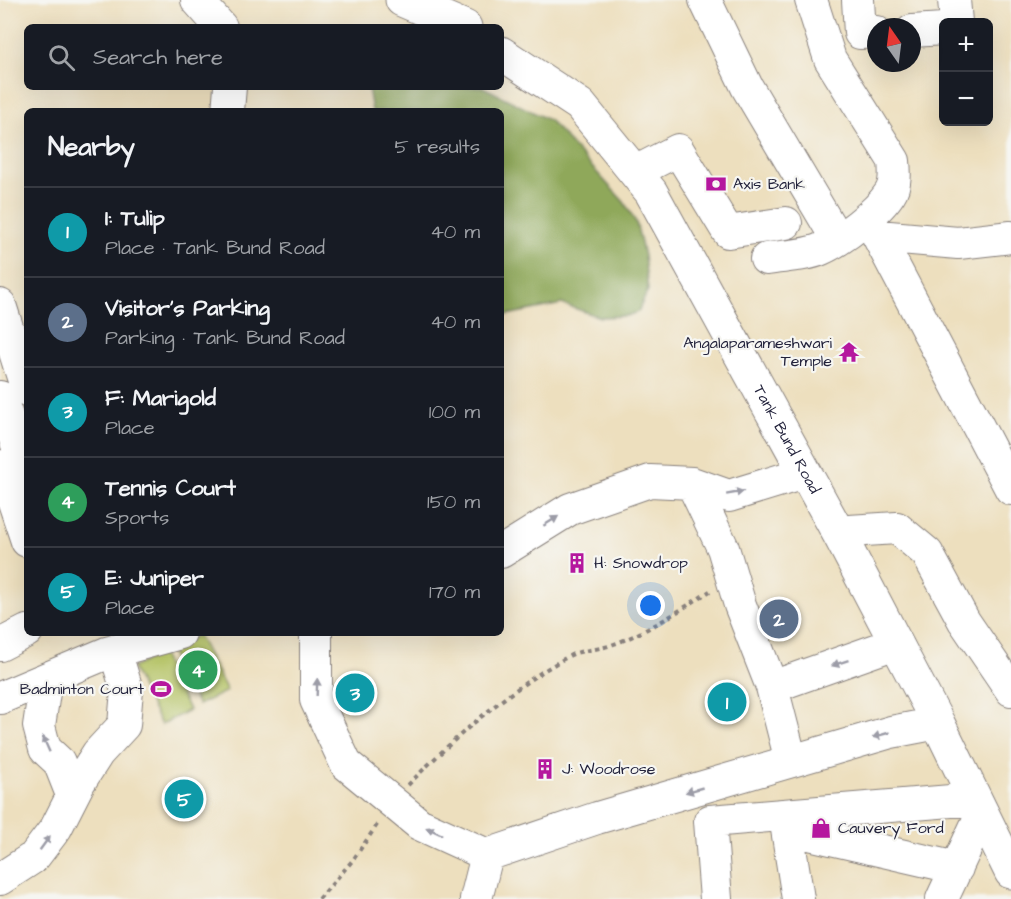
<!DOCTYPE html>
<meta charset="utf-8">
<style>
:root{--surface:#171b24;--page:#242831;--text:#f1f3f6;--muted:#9ea1a6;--line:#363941;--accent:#1a73e8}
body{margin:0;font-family:"Architects Daughter",sans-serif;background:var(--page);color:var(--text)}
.controls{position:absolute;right:18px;top:18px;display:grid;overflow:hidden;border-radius:9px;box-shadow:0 6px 24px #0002}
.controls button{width:54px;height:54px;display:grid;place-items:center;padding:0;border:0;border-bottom:2px solid var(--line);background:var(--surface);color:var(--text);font:30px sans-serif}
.compass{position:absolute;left:867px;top:18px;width:54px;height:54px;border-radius:50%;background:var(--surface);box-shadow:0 6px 24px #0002;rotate:346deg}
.you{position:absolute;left:651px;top:606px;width:21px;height:21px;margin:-15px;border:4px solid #fff;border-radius:50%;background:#1a73e8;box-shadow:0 0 0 9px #1a73e833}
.badge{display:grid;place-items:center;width:39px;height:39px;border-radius:50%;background:var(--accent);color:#fff;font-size:20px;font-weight:700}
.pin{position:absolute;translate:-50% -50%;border:3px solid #fff;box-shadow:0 2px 6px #0006}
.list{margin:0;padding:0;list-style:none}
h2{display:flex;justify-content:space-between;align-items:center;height:78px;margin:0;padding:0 24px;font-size:26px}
h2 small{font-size:20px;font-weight:400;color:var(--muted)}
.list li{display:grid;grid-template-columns:39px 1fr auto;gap:18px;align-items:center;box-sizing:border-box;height:90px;padding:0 24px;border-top:2px solid var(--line)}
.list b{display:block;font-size:22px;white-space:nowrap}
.list p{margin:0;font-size:20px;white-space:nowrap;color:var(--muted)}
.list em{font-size:20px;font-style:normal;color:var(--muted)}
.icon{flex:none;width:33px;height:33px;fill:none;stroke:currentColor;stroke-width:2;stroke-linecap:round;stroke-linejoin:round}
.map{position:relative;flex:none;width:1011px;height:899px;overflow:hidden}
.search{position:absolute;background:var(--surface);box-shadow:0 6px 24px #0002;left:24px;top:24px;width:480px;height:66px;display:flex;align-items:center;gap:15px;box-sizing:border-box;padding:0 21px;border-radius:9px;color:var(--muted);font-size:22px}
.panel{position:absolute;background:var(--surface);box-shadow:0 6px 24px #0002;left:24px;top:108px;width:480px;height:528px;border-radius:9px}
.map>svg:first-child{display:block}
</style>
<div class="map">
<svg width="1011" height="899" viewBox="0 0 1011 899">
<rect width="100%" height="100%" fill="#f6f6f2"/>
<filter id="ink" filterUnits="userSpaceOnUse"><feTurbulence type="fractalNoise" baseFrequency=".0167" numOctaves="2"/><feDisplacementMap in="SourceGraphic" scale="12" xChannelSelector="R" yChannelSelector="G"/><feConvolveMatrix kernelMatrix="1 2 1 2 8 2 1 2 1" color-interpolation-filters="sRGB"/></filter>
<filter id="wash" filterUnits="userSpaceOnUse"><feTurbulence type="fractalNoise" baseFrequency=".008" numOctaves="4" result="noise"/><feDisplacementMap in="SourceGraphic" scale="24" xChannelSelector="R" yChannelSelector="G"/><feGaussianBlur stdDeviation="1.35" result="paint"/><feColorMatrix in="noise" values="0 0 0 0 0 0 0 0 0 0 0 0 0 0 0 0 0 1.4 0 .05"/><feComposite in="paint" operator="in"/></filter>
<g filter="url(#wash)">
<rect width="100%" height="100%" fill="#eddfbe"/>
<path fill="#b4c264" stroke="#6b7250" stroke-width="1.5" d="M198,635L227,691L198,705L169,649Z
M161,653L189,710L161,725L132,668Z"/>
<path fill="#8fa85a" stroke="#58654a" stroke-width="1.5" d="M368,87H483L549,120L624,202L636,222L644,256L648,290L638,312L626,316L600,317L562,304L501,316V111H372Z"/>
</g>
<g filter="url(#ink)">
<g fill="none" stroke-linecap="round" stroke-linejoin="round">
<g stroke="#88807c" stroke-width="34">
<path id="minor" d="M197,0L221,27
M705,0L747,87L837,239
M858,0L860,33L876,32
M954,0L956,22
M912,31L944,29
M228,111L230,87
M645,167L678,150L728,232L786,223
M868,217L1011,489
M878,236L958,243L1011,237
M766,259C783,256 806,256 821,249C842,240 878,212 890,193C896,184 895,171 894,161L830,59L811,0
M0,305L27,390
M0,397L27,472
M2,466L27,541
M692,483L723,548L740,605L772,687L791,761
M849,531L897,528L927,553L964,621L1011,690
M501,552L570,509L650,481L692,483L729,496L804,473
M316,633V700L346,764L419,824L487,855
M0,645L27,631
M46,679L39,726L45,749L59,762L72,795
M772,687L896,643
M0,698L107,653L180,633
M0,879L34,857L56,828L80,781L98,753L124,725L127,690L115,651
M476,899L487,855L597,818L891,732L938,723
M716,899L710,821L975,799
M798,899L787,829L957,868
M942,899L982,813"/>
</g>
<g stroke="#88807c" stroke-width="35">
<g id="major">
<path d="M402,0L465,27"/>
<path id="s1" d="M501,53L580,105L651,192L840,536L938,723L1011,872"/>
</g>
</g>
<path stroke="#88807c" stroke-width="4" stroke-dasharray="4.5 4.5" stroke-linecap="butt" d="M408,785C455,737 510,688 569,656C582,649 600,650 614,644C649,631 679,611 710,591
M319,899L353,860L379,822"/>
<use href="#minor" stroke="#fff" stroke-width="32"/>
<use href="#major" stroke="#fff" stroke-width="33"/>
</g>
<defs><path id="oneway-solid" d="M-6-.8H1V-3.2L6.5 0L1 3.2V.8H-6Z" transform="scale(1.5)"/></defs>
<g fill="#9c9ca7">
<use href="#oneway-solid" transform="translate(735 493) rotate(-10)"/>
<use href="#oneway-solid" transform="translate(551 521) rotate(-32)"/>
<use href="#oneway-solid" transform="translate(840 663) rotate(161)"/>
<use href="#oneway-solid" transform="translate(317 687) rotate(-88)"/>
<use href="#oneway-solid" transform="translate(881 735) rotate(164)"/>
<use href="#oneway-solid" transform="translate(46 744) rotate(-114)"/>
<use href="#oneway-solid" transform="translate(694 790) rotate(164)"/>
<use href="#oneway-solid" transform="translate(434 831) rotate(-155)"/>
<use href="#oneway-solid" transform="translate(45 843) rotate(-54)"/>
</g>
</g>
<defs>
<g id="bank-bare" transform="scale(1.62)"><path d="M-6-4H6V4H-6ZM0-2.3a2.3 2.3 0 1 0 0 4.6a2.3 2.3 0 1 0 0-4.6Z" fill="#b5179e" stroke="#f6f6f2" stroke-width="2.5" paint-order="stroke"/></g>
<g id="temple-bare" transform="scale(1.62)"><path d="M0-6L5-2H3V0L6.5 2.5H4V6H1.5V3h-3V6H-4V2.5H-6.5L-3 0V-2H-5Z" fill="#b5179e" stroke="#f6f6f2" stroke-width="2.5" paint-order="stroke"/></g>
<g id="building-bare" transform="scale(1.62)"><path d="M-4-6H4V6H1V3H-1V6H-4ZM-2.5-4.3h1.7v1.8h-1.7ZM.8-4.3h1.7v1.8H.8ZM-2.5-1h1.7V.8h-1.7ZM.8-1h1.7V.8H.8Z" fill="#b5179e" stroke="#f6f6f2" stroke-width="2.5" paint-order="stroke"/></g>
<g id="stadium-bare" transform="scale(1.62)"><path d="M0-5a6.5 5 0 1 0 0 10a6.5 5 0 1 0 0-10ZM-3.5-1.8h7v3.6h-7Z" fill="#b5179e" stroke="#f6f6f2" stroke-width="2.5" paint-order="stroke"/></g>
<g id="shop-bare" transform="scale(1.62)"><path d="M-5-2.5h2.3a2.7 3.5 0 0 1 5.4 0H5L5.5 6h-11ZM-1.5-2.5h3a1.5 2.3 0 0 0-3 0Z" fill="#b5179e" stroke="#f6f6f2" stroke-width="2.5" paint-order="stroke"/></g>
</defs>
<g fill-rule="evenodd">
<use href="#bank-bare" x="716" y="184"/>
<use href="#temple-bare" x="849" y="352"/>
<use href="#building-bare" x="577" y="563"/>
<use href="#stadium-bare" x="161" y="689"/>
<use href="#building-bare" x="545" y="769"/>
<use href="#shop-bare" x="821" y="828"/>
</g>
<g text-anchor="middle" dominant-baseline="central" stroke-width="4.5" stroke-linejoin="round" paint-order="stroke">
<g font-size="16" fill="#22223b" stroke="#f6f6f2" text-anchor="start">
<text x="733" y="184">Axis Bank</text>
<text x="832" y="343" text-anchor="end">Angalaparameshwari<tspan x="832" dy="18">Temple</tspan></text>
<text x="594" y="563">H: Snowdrop</text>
<text x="144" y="689" text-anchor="end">Badminton Court</text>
<text x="562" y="769">J: Woodrose</text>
<text x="838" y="828">Cauvery Ford</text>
</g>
<g font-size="16" fill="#22223b" stroke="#f6f6f2">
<text stroke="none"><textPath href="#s1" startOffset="489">Tank Bund Road</textPath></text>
</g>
</g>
</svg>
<div class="controls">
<button>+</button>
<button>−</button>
</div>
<svg class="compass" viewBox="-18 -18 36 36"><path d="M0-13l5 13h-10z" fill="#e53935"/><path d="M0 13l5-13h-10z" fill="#9ea1a6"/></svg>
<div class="you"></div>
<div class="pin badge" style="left:727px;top:702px;background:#0f9aa8">1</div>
<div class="pin badge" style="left:779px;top:619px;background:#5c6f8a">2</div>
<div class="pin badge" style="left:355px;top:693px;background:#0f9aa8">3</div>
<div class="pin badge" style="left:198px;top:670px;background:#2e9e5b">4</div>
<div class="pin badge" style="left:184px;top:799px;background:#0f9aa8">5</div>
<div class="search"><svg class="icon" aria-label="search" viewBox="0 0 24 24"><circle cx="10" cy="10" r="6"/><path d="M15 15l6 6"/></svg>Search here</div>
<section class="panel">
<h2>Nearby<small>5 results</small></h2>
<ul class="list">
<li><span class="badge" style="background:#0f9aa8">1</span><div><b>I: Tulip</b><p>Place · Tank Bund Road</p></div><em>40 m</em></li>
<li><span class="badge" style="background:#5c6f8a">2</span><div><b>Visitor's Parking</b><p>Parking · Tank Bund Road</p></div><em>40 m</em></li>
<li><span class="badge" style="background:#0f9aa8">3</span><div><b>F: Marigold</b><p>Place</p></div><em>100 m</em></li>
<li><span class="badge" style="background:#2e9e5b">4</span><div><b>Tennis Court</b><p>Sports</p></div><em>150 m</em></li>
<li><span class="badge" style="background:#0f9aa8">5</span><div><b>E: Juniper</b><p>Place</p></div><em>170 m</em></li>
</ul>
</section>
</div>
